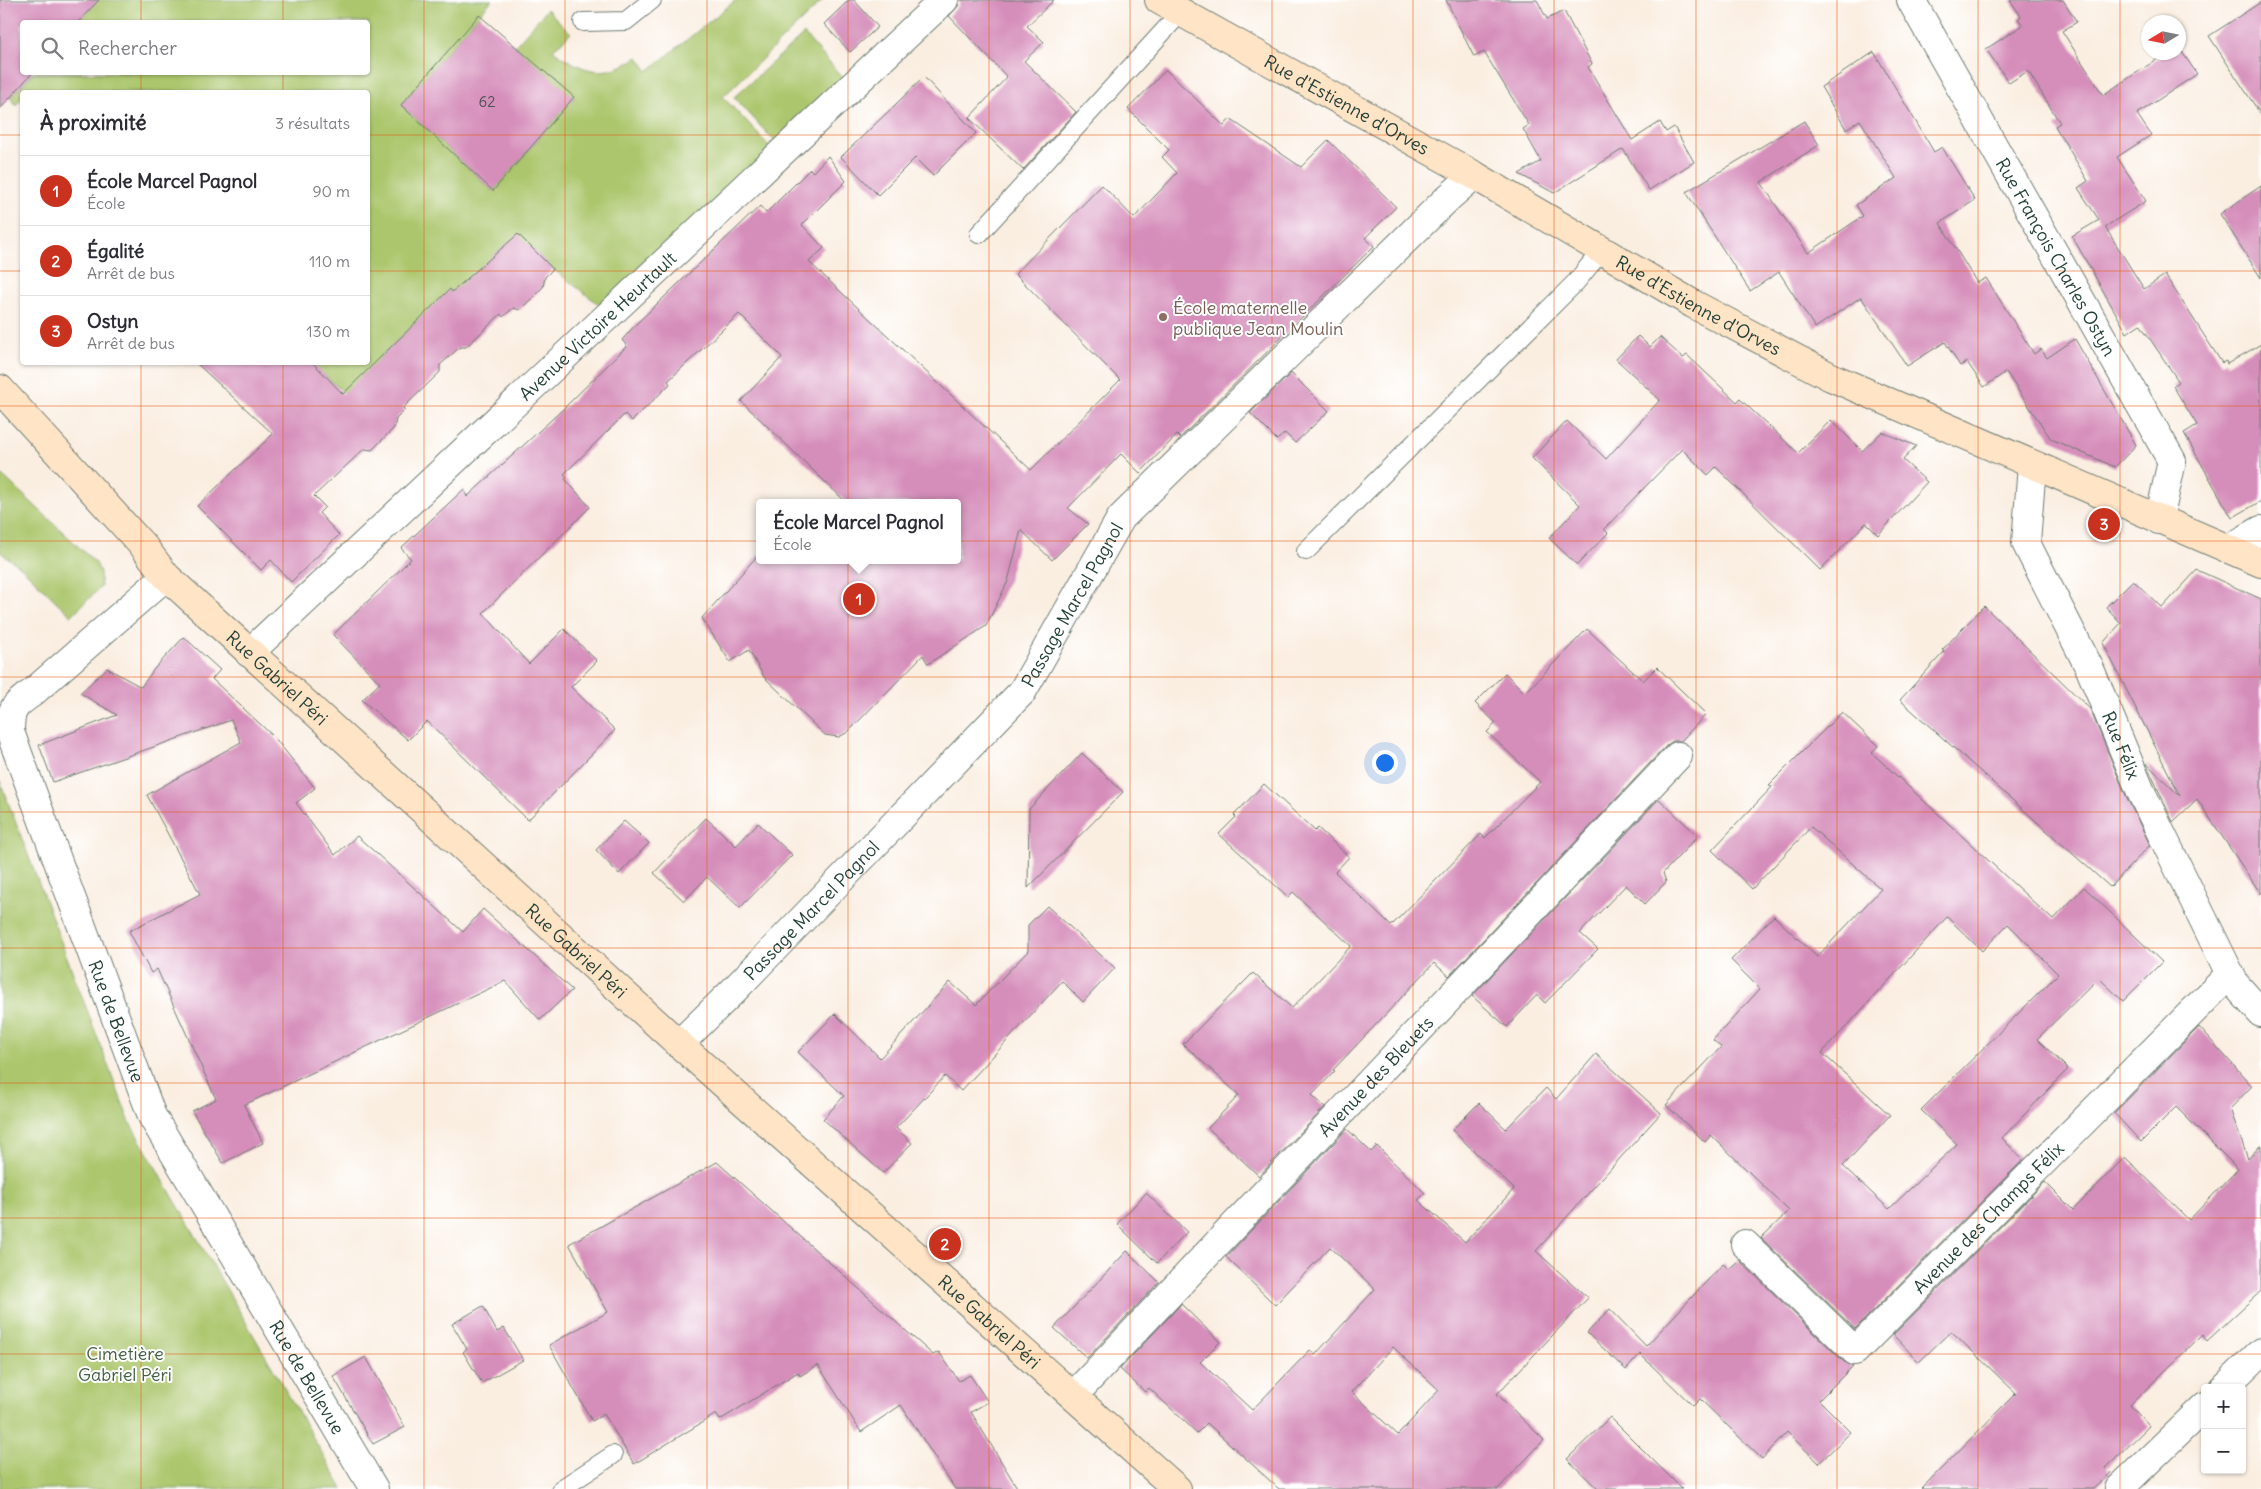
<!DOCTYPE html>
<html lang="fr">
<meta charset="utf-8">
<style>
:root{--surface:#fff;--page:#f2f2f3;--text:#2b2b33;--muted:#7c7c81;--line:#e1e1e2;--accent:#c8321e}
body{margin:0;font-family:Delius,sans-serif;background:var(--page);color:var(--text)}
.controls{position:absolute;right:15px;bottom:15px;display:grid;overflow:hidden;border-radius:5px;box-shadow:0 1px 4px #0004}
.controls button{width:45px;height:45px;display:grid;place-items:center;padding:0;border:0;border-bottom:1px solid var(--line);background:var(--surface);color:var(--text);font:25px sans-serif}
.compass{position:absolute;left:2141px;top:15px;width:45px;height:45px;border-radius:50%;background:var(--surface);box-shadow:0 1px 4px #0004;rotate:260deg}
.you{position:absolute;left:1384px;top:762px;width:18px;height:18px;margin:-12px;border:4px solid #fff;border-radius:50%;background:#1a73e8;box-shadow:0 0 0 8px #1a73e833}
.badge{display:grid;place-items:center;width:32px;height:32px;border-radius:50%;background:var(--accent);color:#fff;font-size:16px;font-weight:700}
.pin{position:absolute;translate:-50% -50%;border:2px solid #fff;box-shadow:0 1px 5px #0006}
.popup{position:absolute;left:756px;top:499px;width:205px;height:65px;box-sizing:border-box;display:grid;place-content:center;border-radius:5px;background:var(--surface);filter:drop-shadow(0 1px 4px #0005);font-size:16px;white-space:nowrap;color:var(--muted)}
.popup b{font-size:19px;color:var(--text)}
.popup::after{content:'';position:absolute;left:50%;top:100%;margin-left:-10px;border:10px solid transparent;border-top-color:var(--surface)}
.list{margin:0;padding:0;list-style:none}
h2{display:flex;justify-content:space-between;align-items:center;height:65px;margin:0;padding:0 20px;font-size:21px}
h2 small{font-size:16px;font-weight:400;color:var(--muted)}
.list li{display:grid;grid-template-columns:32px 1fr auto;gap:15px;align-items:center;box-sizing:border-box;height:70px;padding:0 20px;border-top:1px solid var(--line)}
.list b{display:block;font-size:19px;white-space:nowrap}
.list p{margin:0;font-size:16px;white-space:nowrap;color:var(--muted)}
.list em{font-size:16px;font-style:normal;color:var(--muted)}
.icon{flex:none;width:28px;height:28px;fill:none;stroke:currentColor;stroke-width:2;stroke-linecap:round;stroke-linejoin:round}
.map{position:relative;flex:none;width:2261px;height:1489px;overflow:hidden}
.search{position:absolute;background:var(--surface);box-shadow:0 1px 4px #0004;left:20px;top:20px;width:350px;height:55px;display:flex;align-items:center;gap:12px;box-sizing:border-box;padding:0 18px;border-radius:5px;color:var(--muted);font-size:19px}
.panel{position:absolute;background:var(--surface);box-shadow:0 1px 4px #0004;left:20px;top:90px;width:350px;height:275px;border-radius:5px}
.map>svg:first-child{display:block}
</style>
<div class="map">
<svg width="2261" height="1489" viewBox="0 0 2261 1489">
<rect width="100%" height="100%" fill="#fff"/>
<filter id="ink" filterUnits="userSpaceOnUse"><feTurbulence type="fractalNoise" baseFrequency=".02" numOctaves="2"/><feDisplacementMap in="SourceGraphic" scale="10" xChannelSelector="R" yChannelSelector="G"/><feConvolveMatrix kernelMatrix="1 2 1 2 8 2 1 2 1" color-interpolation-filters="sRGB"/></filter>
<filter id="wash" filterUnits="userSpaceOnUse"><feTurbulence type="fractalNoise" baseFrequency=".0096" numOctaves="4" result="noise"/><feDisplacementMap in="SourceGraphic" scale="20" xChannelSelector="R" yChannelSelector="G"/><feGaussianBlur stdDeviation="1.12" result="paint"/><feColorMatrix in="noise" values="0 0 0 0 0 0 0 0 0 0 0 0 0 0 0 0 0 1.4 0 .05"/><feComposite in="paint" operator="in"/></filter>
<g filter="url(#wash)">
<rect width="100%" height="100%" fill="#faeee1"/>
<path fill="#abc66c" stroke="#658250" d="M81,0H492L401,105L493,191L574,98L515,46L547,9L571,33L553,50C585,73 604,79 638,57L648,71L736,0H823L723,97L771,148L601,306L553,269L520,237L506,251L502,248L454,294L450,290L382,355L350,398L311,363L368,362V92H22V98L16,105L10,98L33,73L368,72V22H78L91,9Z
M804,34L844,79L775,142L734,97Z
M0,473L96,563L100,572L101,587L71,616L22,568L0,552Z
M0,781L130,1123L343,1489H0Z"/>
<g id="blocks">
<path fill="#d58dba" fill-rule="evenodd" d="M0,0H99L78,22H22V72H33L0,109Z
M849,0H854L878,27L850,52L824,24Z
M959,0H1054L1027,26L1044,42L1024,61L1076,112L1023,170L969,118L1007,77L949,16L959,5Z
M1446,0H1537L1547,19L1564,11L1592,64L1588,67L1632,140L1660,122L1666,132L1674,127L1694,162L1649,190L1623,149L1554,193L1519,174L1541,161L1523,129L1529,125L1484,52L1474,57Z
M2010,0H2063L2077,22L2062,31L2103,95L2168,52H2178V46L2197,74L2137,114L2151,135L2117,157L2146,201L2105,227L2144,289L2165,275L2222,363L2226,361L2227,364L2261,344V501L2232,518L2184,433L2197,425L2173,386L2179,382L2140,324L2127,333L2072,236L2099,220L2078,188L2088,181L2055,126L2060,123L2028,71L2009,83L1986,49L2023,25L2018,19L2021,16Z
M2261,2V115L2209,36Z
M479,15L574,97L493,191L401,105Z
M1874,52L1934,152L1942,147L1975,200L1940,223L1977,283L1986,278L2034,354L2041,349L2047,358L2075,339L2136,445L2115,467L2051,439L2006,372L1984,387L1967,362L1960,366L1945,342L1907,366L1861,297L1815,328L1779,272L1750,291L1686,192L1804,121L1819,145L1761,182L1779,210L1808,253L1863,216L1856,205L1896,178L1860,120L1846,129L1821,87Z
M1166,70L1224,126L1230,119L1301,167L1328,140L1396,207L1365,238L1374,246L1180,438L1177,435L1140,473L1121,454L1068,508L1088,524L1052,560L1021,530L1008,581L986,626L928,664L923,655L848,732L839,737L825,735L764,677L749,650L730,662L702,618L759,554L760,560H958V503H847L741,401L782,357L739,314L668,381L670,384L632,421L625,414L564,474L567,477L565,479L590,507L483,613L529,664L564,629L597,661L571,687L615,730L528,820L427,721L408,740L362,700L380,683L333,635L411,559L401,548L464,489L467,497L562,410L627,346L622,340L636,324L760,206L766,213L810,169L813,172L828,156L846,181L802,225L824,248L809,262L1031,470L1120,380L1015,274L1102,185L1134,218L1177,173L1162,157L1169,150L1128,109Z
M924,77L976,133L933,176L915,158L878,195L841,157Z
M2261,186V278L2220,214Z
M518,234L553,269L545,277L543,287L520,310L513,308L503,317L501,314L466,347H460L440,365V372L403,408L405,410L396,419L394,428L372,450L364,449L314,496L325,507L319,513L339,535L291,582L271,560L261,570L197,506L273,434L195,362H312L343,394L450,289L452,292Z
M1638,336L1650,347L1660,337L1683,358L1687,355L1737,402L1740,399L1798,453L1831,420L1862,451L1882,432L1916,446L1903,460L1927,482L1878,535L1866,523L1820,570L1716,467L1708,475L1682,449L1604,529L1608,533L1577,565L1549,538L1580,505L1532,458L1567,421L1606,459L1660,400L1616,359Z
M1291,373L1329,411L1295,443L1285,433L1277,440L1250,413Z
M2197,570L2261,599V894L2197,799L2173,822L2146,763L2180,796L2103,643L2121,623L2106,607L2133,580L2162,608Z
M1984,606L2090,709L2127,798L2150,845L2110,887L1900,700L1944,652L1942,650Z
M1587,629L1643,681L1657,667L1706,714L1681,741H1673L1667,745L1449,976L1434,963L1333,1070L1335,1071L1312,1095L1325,1107L1259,1176L1208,1128L1239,1095L1183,1044L1253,973L1292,1008L1351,946L1293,892L1288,897L1219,834L1236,817L1234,815L1264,784L1315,831L1318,828L1349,857L1335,872L1391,926L1481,834L1485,838L1540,782L1487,732L1496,723L1475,703L1505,673L1525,693Z
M184,637L220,670L212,679L274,737L315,788L296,803L335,855L357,836L463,932L483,909L572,990L540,1020L505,981L244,1105L263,1143L223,1163L192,1111L216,1099L157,969L151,973L129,931L200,894L147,795L241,742L231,720L53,782L39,745L117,715L80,693L107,668L141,687L155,668Z
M1842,712L1878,746L1872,753L2053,920L2084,887L2162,962L2123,1001L2099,978L2037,1039L2068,1069L2002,1138L2023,1160L1855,1329L1761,1238L1789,1211L1711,1135L1705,1142L1666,1105L1721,1047L1713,1040L1760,989L1731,960L1774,916L1817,957L1881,889L1811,827L1752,889L1712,850L1772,787L1769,785ZM1947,917L1982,951L2008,924L2058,974L1921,1110L1957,1144L1889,1209L1843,1166L1890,1115L1822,1053Z
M1082,753L1123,792L1028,888L1029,809Z
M1659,799L1698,836L1663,873L1666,882L1645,904L1626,885L1580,933L1598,949L1545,1003L1537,995L1507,1027L1472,996Z
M706,818L736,846L758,823L792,855L740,908L707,877L684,901L654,873Z
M624,821L649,843L619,874L596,850Z
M1047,906L1115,968L1083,1002L1062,981L961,1091L945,1076L896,1128L912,1143L883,1173L823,1119L844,1096L798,1052L835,1014L880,1058L950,982L976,1005L1028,951V925Z
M2199,1027L2252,1086L2230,1109L2248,1159L2261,1145V1291L2207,1341L2202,1335L2130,1405L2149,1426L2106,1468L2111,1473L2093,1489H1921L2016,1393L1951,1331L1919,1362L1893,1335L2045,1182L2073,1210L2125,1157L2189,1220L2238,1169L2176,1107L2141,1142L2114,1113Z
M1596,1054L1661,1113L1536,1251L1588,1298L1497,1394L1544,1440L1498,1489H1279L1207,1423L1197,1433L1149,1388L1145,1392L1120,1369L1181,1304L1220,1342L1200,1362L1252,1410L1310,1350L1315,1355L1375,1289L1330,1247L1275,1305L1226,1257L1347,1129L1371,1152L1377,1146L1425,1193L1418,1200L1465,1242L1514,1189L1452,1130L1479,1103L1506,1129L1546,1088L1556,1099ZM1393,1347L1439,1390L1398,1435L1352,1392Z
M717,1162L933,1355L939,1352L959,1381L970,1375L988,1402L971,1412L1018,1489H955L901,1405L861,1432L818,1365L800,1376L798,1372L720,1420L716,1414L634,1464L604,1414L592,1421L549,1345L608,1312L569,1244Z
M1146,1193L1187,1232L1157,1263L1117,1224Z
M1127,1251L1159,1282L1087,1358L1054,1328Z
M1739,1260L1844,1362L1853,1366L1819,1400L1851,1432L1819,1463L1787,1432L1762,1459L1700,1399L1693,1406L1640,1354L1626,1370L1587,1333L1610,1309L1646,1346L1723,1264L1729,1269Z
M483,1306L497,1332L504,1328L523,1360L482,1383L463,1352L467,1349L452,1324Z
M366,1357L405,1427L373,1444L333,1376Z
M1610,1417L1682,1489H1598L1567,1459Z"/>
</g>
</g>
<g filter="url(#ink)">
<use href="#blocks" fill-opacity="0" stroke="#6c7b71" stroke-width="1"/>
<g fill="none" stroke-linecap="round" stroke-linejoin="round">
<g stroke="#6c7b71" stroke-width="20">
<path id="lane" d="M583,22L626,21L652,0
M979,234L1181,12
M1306,551L1576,282L1602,250
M561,1489L613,1455"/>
</g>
<g stroke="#6c7b71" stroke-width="30">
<g id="street">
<path id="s1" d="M1911,0L2172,461L2159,520"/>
<path id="s2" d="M2032,465L2026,543L2090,669L2141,792L2230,974L2235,984L2261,1013"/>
<path d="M2229,549L2261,530"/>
<path id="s3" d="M166,576L32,693C14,705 10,709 10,732L152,1116L374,1489"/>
<path id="s4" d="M249,653L944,0"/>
<path id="s5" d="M679,1044L734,990L1022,692L1121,518L1448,198L1474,175"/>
<path id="s6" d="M1745,1244L1855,1351L2230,974"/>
<path d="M2224,1388L2261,1352"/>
<path id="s7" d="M1074,1395L1678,756"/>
<path d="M2119,1489L2205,1406"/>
</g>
</g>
<g stroke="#6c7b71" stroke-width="30">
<g id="secondary">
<path id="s8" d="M1159,0L1474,175L1693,304L1831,377L2261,563"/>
<path id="s9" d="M0,389L144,547L166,576L679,1044L1177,1489"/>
</g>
</g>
<use href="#lane" stroke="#fff" stroke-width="18"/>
<use href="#street" stroke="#fff" stroke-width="28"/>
<use href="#secondary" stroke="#ffe4c6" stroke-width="28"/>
</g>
</g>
<path fill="none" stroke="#e8590c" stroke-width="1" stroke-opacity="0.55" d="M141,0V22M283,0V22M424,0V1489M565,0V1489M707,0V1489M848,0V1489M989,0V1489M1130,0V1489M1272,0V1489M1413,0V1489M1554,0V1489M1696,0V1489M1837,0V1489M1978,0V1489M2120,0V1489M141,72V92M283,72V92M0,135H22M368,135H2261M0,271H22M368,271H2261M141,362V1489M283,362V1489M0,406H2261M0,541H2261M0,677H2261M0,812H2261M0,948H2261M0,1083H2261M0,1218H2261M0,1354H2261"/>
<circle fill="#8d6e63" stroke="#fff" stroke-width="2" cx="1163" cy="317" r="5"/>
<g text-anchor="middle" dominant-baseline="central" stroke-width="4" stroke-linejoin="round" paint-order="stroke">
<g font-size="15" fill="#4c5156">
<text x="487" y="101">62</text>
</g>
<g font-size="18" fill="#1f3d34" stroke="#fff">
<text stroke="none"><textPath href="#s8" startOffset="215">Rue d'Estienne d'Orves</textPath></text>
<text stroke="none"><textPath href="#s1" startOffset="295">Rue François Charles Ostyn</textPath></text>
<text stroke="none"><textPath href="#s8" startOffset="620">Rue d'Estienne d'Orves</textPath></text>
<text stroke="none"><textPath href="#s4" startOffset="478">Avenue Victoire Heurtault</textPath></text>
<text stroke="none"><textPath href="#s5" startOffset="592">Passage Marcel Pagnol</textPath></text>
<text stroke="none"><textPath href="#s9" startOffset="401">Rue Gabriel Péri</textPath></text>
<text stroke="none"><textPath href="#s2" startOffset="302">Rue Félix</textPath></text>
<text stroke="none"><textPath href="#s5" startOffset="188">Passage Marcel Pagnol</textPath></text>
<text stroke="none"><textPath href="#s9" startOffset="806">Rue Gabriel Péri</textPath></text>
<text stroke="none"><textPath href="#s3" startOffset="534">Rue de Bellevue</textPath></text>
<text stroke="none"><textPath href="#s7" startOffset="439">Avenue des Bleuets</textPath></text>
<text stroke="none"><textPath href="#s6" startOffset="342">Avenue des Champs Félix</textPath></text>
<text stroke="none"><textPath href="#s9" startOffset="1361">Rue Gabriel Péri</textPath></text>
<text stroke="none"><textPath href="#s3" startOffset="939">Rue de Bellevue</textPath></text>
</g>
<g font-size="18" fill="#785e54" stroke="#fff" text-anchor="start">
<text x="1173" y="307">École maternelle<tspan x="1173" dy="21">publique Jean Moulin</tspan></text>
</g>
<g font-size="18" fill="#425f42" stroke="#fff">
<text x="125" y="1353">Cimetière<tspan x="125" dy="21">Gabriel Péri</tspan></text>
</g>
</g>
</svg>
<div class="controls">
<button>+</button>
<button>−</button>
</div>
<svg class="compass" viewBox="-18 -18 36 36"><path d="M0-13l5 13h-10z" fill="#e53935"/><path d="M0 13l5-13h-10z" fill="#7c7c81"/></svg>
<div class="you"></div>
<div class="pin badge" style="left:859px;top:599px">1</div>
<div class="popup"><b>École Marcel Pagnol</b>École</div>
<div class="pin badge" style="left:945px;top:1244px">2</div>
<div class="pin badge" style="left:2104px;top:524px">3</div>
<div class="search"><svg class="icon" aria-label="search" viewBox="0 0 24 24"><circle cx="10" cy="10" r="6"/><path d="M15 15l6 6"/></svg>Rechercher</div>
<section class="panel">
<h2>À proximité<small>3 résultats</small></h2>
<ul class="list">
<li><span class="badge">1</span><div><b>École Marcel Pagnol</b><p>École</p></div><em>90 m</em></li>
<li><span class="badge">2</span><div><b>Égalité</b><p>Arrêt de bus</p></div><em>110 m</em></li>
<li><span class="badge">3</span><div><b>Ostyn</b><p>Arrêt de bus</p></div><em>130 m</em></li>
</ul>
</section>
</div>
